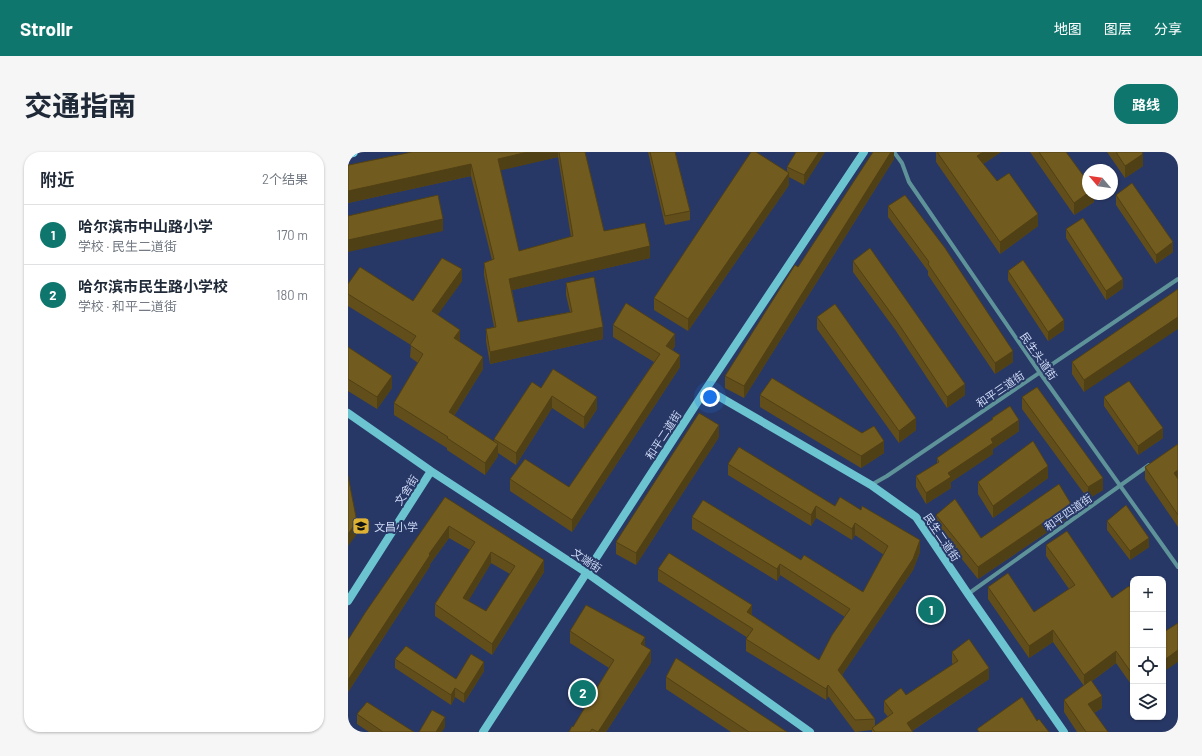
<!DOCTYPE html>
<html lang="zh">
<meta charset="utf-8">
<style>
:root{--surface:#fff;--page:#f6f6f7;--text:#1f2937;--muted:#747a83;--line:#e0e1e3;--accent:#0f766e}
body{margin:0;font-family:Barlow,"Noto Sans SC",sans-serif;background:var(--page);color:var(--text)}
.controls{position:absolute;right:12px;bottom:12px;display:grid;overflow:hidden;border-radius:8px;box-shadow:0 1px 3px #0004}
.controls button{width:36px;height:36px;display:grid;place-items:center;padding:0;border:0;border-bottom:1px solid var(--line);background:var(--surface);color:var(--text);font:20px sans-serif}
.compass{position:absolute;left:734px;top:12px;width:36px;height:36px;border-radius:50%;background:var(--surface);box-shadow:0 1px 3px #0004;rotate:299deg}
.you{position:absolute;left:362px;top:245px;width:14px;height:14px;margin:-10px;border:3px solid #fff;border-radius:50%;background:#1a73e8;box-shadow:0 0 0 6px #1a73e833}
.badge{display:grid;place-items:center;width:26px;height:26px;border-radius:50%;background:var(--accent);color:#fff;font-size:13px;font-weight:700}
.pin{position:absolute;translate:-50% -50%;border:2px solid #fff;box-shadow:0 1px 4px #0006}
.list{margin:0;padding:0;list-style:none}
h2{display:flex;justify-content:space-between;align-items:center;height:52px;margin:0;padding:0 16px;font-size:17px}
h2 small{font-size:13px;font-weight:400;color:var(--muted)}
.list li{display:grid;grid-template-columns:26px 1fr auto;gap:12px;align-items:center;box-sizing:border-box;height:60px;padding:0 16px;border-top:1px solid var(--line)}
.list b{display:block;font-size:15px;white-space:nowrap}
.list p{margin:0;font-size:13px;white-space:nowrap;color:var(--muted)}
.list em{font-size:13px;font-style:normal;color:var(--muted)}
.icon{flex:none;width:22px;height:22px;fill:none;stroke:currentColor;stroke-width:2;stroke-linecap:round;stroke-linejoin:round}
.map{position:relative;flex:none;width:830px;height:580px;overflow:hidden;border-radius:16px}
header{display:flex;align-items:center;gap:24px;box-sizing:border-box;height:56px;padding:0 20px;background:var(--accent);color:#fff}
header strong{font-size:19px}
nav{display:flex;gap:22px;margin-inline-start:auto;font-size:14px}
.intro{display:flex;align-items:center;justify-content:space-between;box-sizing:border-box;height:96px;padding:0 24px}
h1{margin:0;font-size:28px}
.button{padding:10px 18px;border-radius:16px;background:var(--accent);color:#fff;font-size:14px;font-weight:700}
main{display:flex;gap:24px;padding:0 24px}
aside{flex:1;background:var(--surface);border-radius:16px;box-shadow:0 1px 3px #0004}
.map>svg:first-child{display:block}
</style>
<header>
<strong>Strollr</strong>
<nav><a>地图</a><a>图层</a><a>分享</a></nav>
</header>
<div class="intro"><h1>交通指南</h1><a class="button">路线</a></div>
<main>
<aside>
<h2>附近<small>2个结果</small></h2>
<ul class="list">
<li><span class="badge">1</span><div><b>哈尔滨市中山路小学</b><p>学校 · 民生二道街</p></div><em>170 m</em></li>
<li><span class="badge">2</span><div><b>哈尔滨市民生路小学校</b><p>学校 · 和平二道街</p></div><em>180 m</em></li>
</ul>
</aside>
<div class="map">
<svg width="830" height="580" viewBox="0 0 830 580">
<rect width="100%" height="100%" fill="#283866"/>
<g fill="none" stroke-linecap="round" stroke-linejoin="round">
<path stroke="#5e939a" stroke-width="4" d="M546,0L554,11L561,30L692,221L830,415
M523,333L539,324L830,127
M620,442L801,313"/>
<path stroke="#6cc4d1" stroke-width="8" d="M358,237L523,333L568,365L620,442L716,580
M0,261L83,319L239,421L462,580
M0,449L83,319
M135,580L358,237L516,0"/>
<path stroke="#75eafa" stroke-width="10" d="M0,1L5,0"/>
</g>
<path fill="#624e1a" fill-rule="evenodd" d="M64,0H237L256,79L302,106L164,138L170,170L222,160L218,143V131L255,187L142,212L138,189V177L146,175L136,123V111L144,108L123,24L0,51V13H1ZM210,5L223,85L171,99L152,18Z
M300,0H327L342,59V68L317,73Z
M477,0L456,33L441,25V33L340,179L306,158V146L439,20V15Z
M546,0V7L396,246L377,236V224L450,115Z
M588,0H653L635,12L649,29L690,74L652,102L588,10Z
M682,0H718L746,42V50L726,63Z
M759,0H794L795,14L777,26Z
M768,43L825,100L808,112L768,53Z
M540,54L665,210L647,222L580,123V119L540,65Z
M718,77L775,136L758,148L718,86Z
M505,109L617,243L599,256L548,179L505,120Z
M660,119L716,178L700,189L660,128Z
M114,129L89,163L135,217L106,264L146,290V287L193,236L249,257L236,277L204,256L168,313L150,301V304L137,323L99,298V296L46,263V251L70,211L62,205L63,193L0,154V132L65,149Z
M830,137L736,240L724,222V210Z
M469,165L568,278L551,291L469,177Z
M265,173L327,194L324,198L332,215L224,380L162,339V327L221,335L306,210L265,185Z
M0,195L44,236L29,257L0,239Z
M412,243L514,281L536,301L513,316L412,255Z
M674,245L755,338L740,347L674,257Z
M756,245L815,286L790,303L756,254Z
M644,266L671,279L645,297V302L603,330V336L578,352L568,335V324L589,312V306L644,268Z
M371,285L288,413L268,402V390Z
M830,292V375L797,327V315Z
M380,312L487,354L572,400L565,418L494,523L527,567V574L540,565L536,560V549L558,543L605,512L604,511V500L641,527L564,579L565,580H524V578L507,580L480,544L478,548L398,499V487L400,486L310,429V417L404,463L471,508L497,465L432,423L429,429L344,377V365L453,408L515,440L536,403L507,383L504,388L468,366L463,374L380,323Z
M700,326L645,366L630,342V330Z
M97,345L196,420L144,503L87,464V452L122,398L101,386L82,412V414L0,540V488ZM143,411L162,422L138,459L120,449Z
M588,363L633,386L723,364L630,427L588,375Z
M759,369L801,395L782,408L759,378Z
M698,393L764,446L785,439V535L768,511L744,529L754,556L746,561L760,580H729L716,560V548L736,534L705,490L681,506L640,447V435L686,460L721,437L698,404Z
M222,479L297,495L303,510L258,580H221L225,575L261,516L222,491Z
M47,507L108,527L136,519L116,551L107,545L103,553L47,516Z
M318,525L439,580H383L318,537Z
M9,562L66,580H21L9,572Z"/>
<path fill="#504015" d="M180,0H210V5L150,19V7Z
M471,0H477L456,33V23Z
M543,0H546V7L396,246V234Z
M635,0H653L629,16V4Z
M795,2V14L777,26V14Z
M123,12V24L0,51V39Z
M441,21V33L340,179V167Z
M740,41V42H746V50L726,63V51Z
M690,62V74L652,102V90Z
M95,67V79L0,100V88Z
M825,90V100L808,112V103Z
M302,94V106L161,139V127Z
M114,117V129L84,171V159Z
M775,127V136L758,148V139Z
M830,165V177L736,240V228Z
M716,168V178L700,189V180Z
M255,175V187L142,212V200Z
M112,178V190L106,186Z
M327,182V194L318,206V194Z
M665,199V210L647,222V211Z
M332,203V215L224,380V368Z
M135,205V217L101,272V260Z
M44,224V236L29,257V245Z
M617,232V243L599,256V245Z
M204,244V256L168,313V301Z
M249,245V257L236,277V265Z
M568,266V278L551,291V279Z
M671,268V279L645,297V302L603,330V336L578,352V341L600,321L643,287Z
M371,273V285L288,413V401Z
M815,276V286L790,303V294Z
M536,289V301L513,316V304Z
M150,292V304L137,323V311Z
M700,314V326L645,366V354Z
M830,318V330L826,321Z
M755,326V338L740,347V335Z
M723,352V364L630,427V415Z
M468,354V366L463,374V363Z
M9,370V382L0,394V382Z
M507,371V383L504,388V377Z
M101,374V386L82,412V414L0,540V528L81,402Z
M801,386V395L782,408V399Z
M572,388V400L565,418L490,529V518Z
M143,400V411L115,458V446Z
M196,408V420L144,503V492Z
M432,412V423L429,429V417Z
M404,453V464L399,460Z
M705,478V490L681,506V494Z
M297,485V497L293,492Z
M303,498V510L258,580H250Z
M830,498V510L815,520V509Z
M768,499V511L736,535V523Z
M136,510V519L116,551V542Z
M641,516V527L562,580L559,571Z
M480,533V544L478,548V537Z
M107,536V545L103,553V543Z
M754,544V556L740,564V552Z
M97,565V575L94,580H88Z"/>
<path fill="#725b1e" stroke="#504015" fill-rule="evenodd" d="M64,0H180L150,7L171,99L225,84L211,0H237L256,79L297,71L302,94L161,127L170,170L224,160L218,131L246,125L255,175L142,200L138,177L148,175L136,111L146,107L123,12L0,39V13H1Z
M302,0H327L342,59L317,64Z
M403,0H408L441,21L340,167L306,146Z
M448,0H471L456,23L439,15Z
M525,0H543L396,234L377,224L447,113L450,115Z
M589,0H635L629,4L649,29L661,21L690,62L652,90Z
M691,0H718L740,30V41L726,51Z
M768,0H794L795,2L777,14Z
M784,31L825,90L808,103L768,43Z
M90,43L95,67L0,88V64Z
M557,43L597,96L665,199L647,211L580,112L581,110L540,54Z
M735,66L775,127L758,139L718,77Z
M522,96L617,232L599,245L548,168L505,109Z
M94,106L114,117L84,159L112,178L106,186L135,205L101,260L150,292L137,311L99,286L100,285L46,251L75,202L62,193L68,184L0,142V132L12,115L65,149Z
M675,108L716,168L700,180L660,119Z
M830,137V165L736,228L724,210Z
M278,151L327,182L318,194L332,203L224,368L162,327L177,307L221,335L312,202L265,173Z
M487,152L568,266L551,279L469,165Z
M0,195L44,224L29,245L0,227Z
M205,217L249,245L236,265L204,244L168,301L146,287L184,230L193,236Z
M424,226L514,281L526,274L536,289L513,304L412,243Z
M781,229L815,276L790,294L756,245Z
M689,235L755,326L740,335L674,245Z
M662,254L671,268L643,287L645,291L600,321L603,325L578,341L568,324L591,310L589,306L645,267L644,266Z
M351,261L371,273L288,401L268,390Z
M685,289L700,314L645,354L630,330Z
M830,292V318L826,321L830,327V363L797,315Z
M391,295L487,354L492,345L513,358L514,354L572,388L565,407L490,518L527,567L507,568L480,533L478,537L398,487L405,477L310,417L321,401L404,453L399,460L471,508L484,483L502,457L432,412L429,417L344,365L355,348L453,408L456,403L515,440L540,394L507,371L504,377L468,354L463,363L380,312Z
M0,324L9,370L0,382Z
M711,332L723,352L630,415L588,363L607,347L633,386Z
M97,345L196,408L144,492L87,452L127,390L101,374L81,402L82,403L0,528V488L17,461ZM143,400L167,414L138,459L115,446Z
M778,353L801,386L782,399L759,369Z
M719,379L764,446L781,434L785,439V523L768,499L736,523L705,478L681,494L640,435L660,421L686,460L727,433L698,393Z
M238,453L297,485L293,492L303,498L250,580L244,577L242,580H221L224,574L225,575L266,508L222,479Z
M830,471V498L815,509V478L816,480Z
M621,487L641,516L559,571L565,580H527L524,576L545,561L536,549L553,536L558,543L610,509L604,500Z
M58,494L108,527L123,502L136,510L116,542L107,536L103,543L47,507Z
M328,506L439,580H401L318,525Z
M743,528L754,544L740,552L760,580H738L716,548Z
M674,545L689,569L691,567L701,580H631L629,577Z
M19,550L66,580H35L9,562Z
M84,558L97,565L88,580H71Z"/>
<defs>
<g id="school-square" transform="scale(0.9)"><rect x="-9" y="-9" width="18" height="18" rx="4" fill="#deb133" stroke="#283866"/><path d="M0-5L7-2L0 1L-7-2ZM-4 1L0 2.5L4 1V4Q0 6-4 4Z" fill="#111"/></g>
</defs>
<g fill-rule="evenodd">
<use href="#school-square" x="13" y="374"/>
</g>
<g text-anchor="middle" dominant-baseline="central" stroke-width="4" stroke-linejoin="round" paint-order="stroke">
<g font-size="11" fill="#cdd9f5" stroke="#283866">
<text transform="translate(691 204) rotate(55)">民生头道街</text>
<text transform="translate(652 237) rotate(-34)">和平三道街</text>
<text transform="translate(315 283) rotate(-57)">和平二道街</text>
<text transform="translate(58 338) rotate(-57)">文舍街</text>
<text transform="translate(720 360) rotate(-35)">和平四道街</text>
<text transform="translate(594 385) rotate(56)">民生二道街</text>
<text transform="translate(239 408) rotate(34)">文端街</text>
</g>
<g font-size="11" fill="#cdd9f5" stroke="#283866" text-anchor="start">
<text x="26" y="374">文昌小学</text>
</g>
</g>
</svg>
<div class="controls">
<button>+</button>
<button>−</button>
<button><svg class="icon" aria-label="locate" viewBox="0 0 24 24"><circle cx="12" cy="12" r="6"/><path d="M12 2v4M12 18v4M2 12h4M18 12h4"/></svg></button>
<button><svg class="icon" aria-label="layers" viewBox="0 0 24 24"><path d="M12 4l9 5-9 5-9-5zM3 14l9 5 9-5"/></svg></button>
</div>
<svg class="compass" viewBox="-18 -18 36 36"><path d="M0-13l5 13h-10z" fill="#e53935"/><path d="M0 13l5-13h-10z" fill="#747a83"/></svg>
<div class="you"></div>
<div class="pin badge" style="left:583px;top:458px">1</div>
<div class="pin badge" style="left:235px;top:541px">2</div>
</div>
</main>
